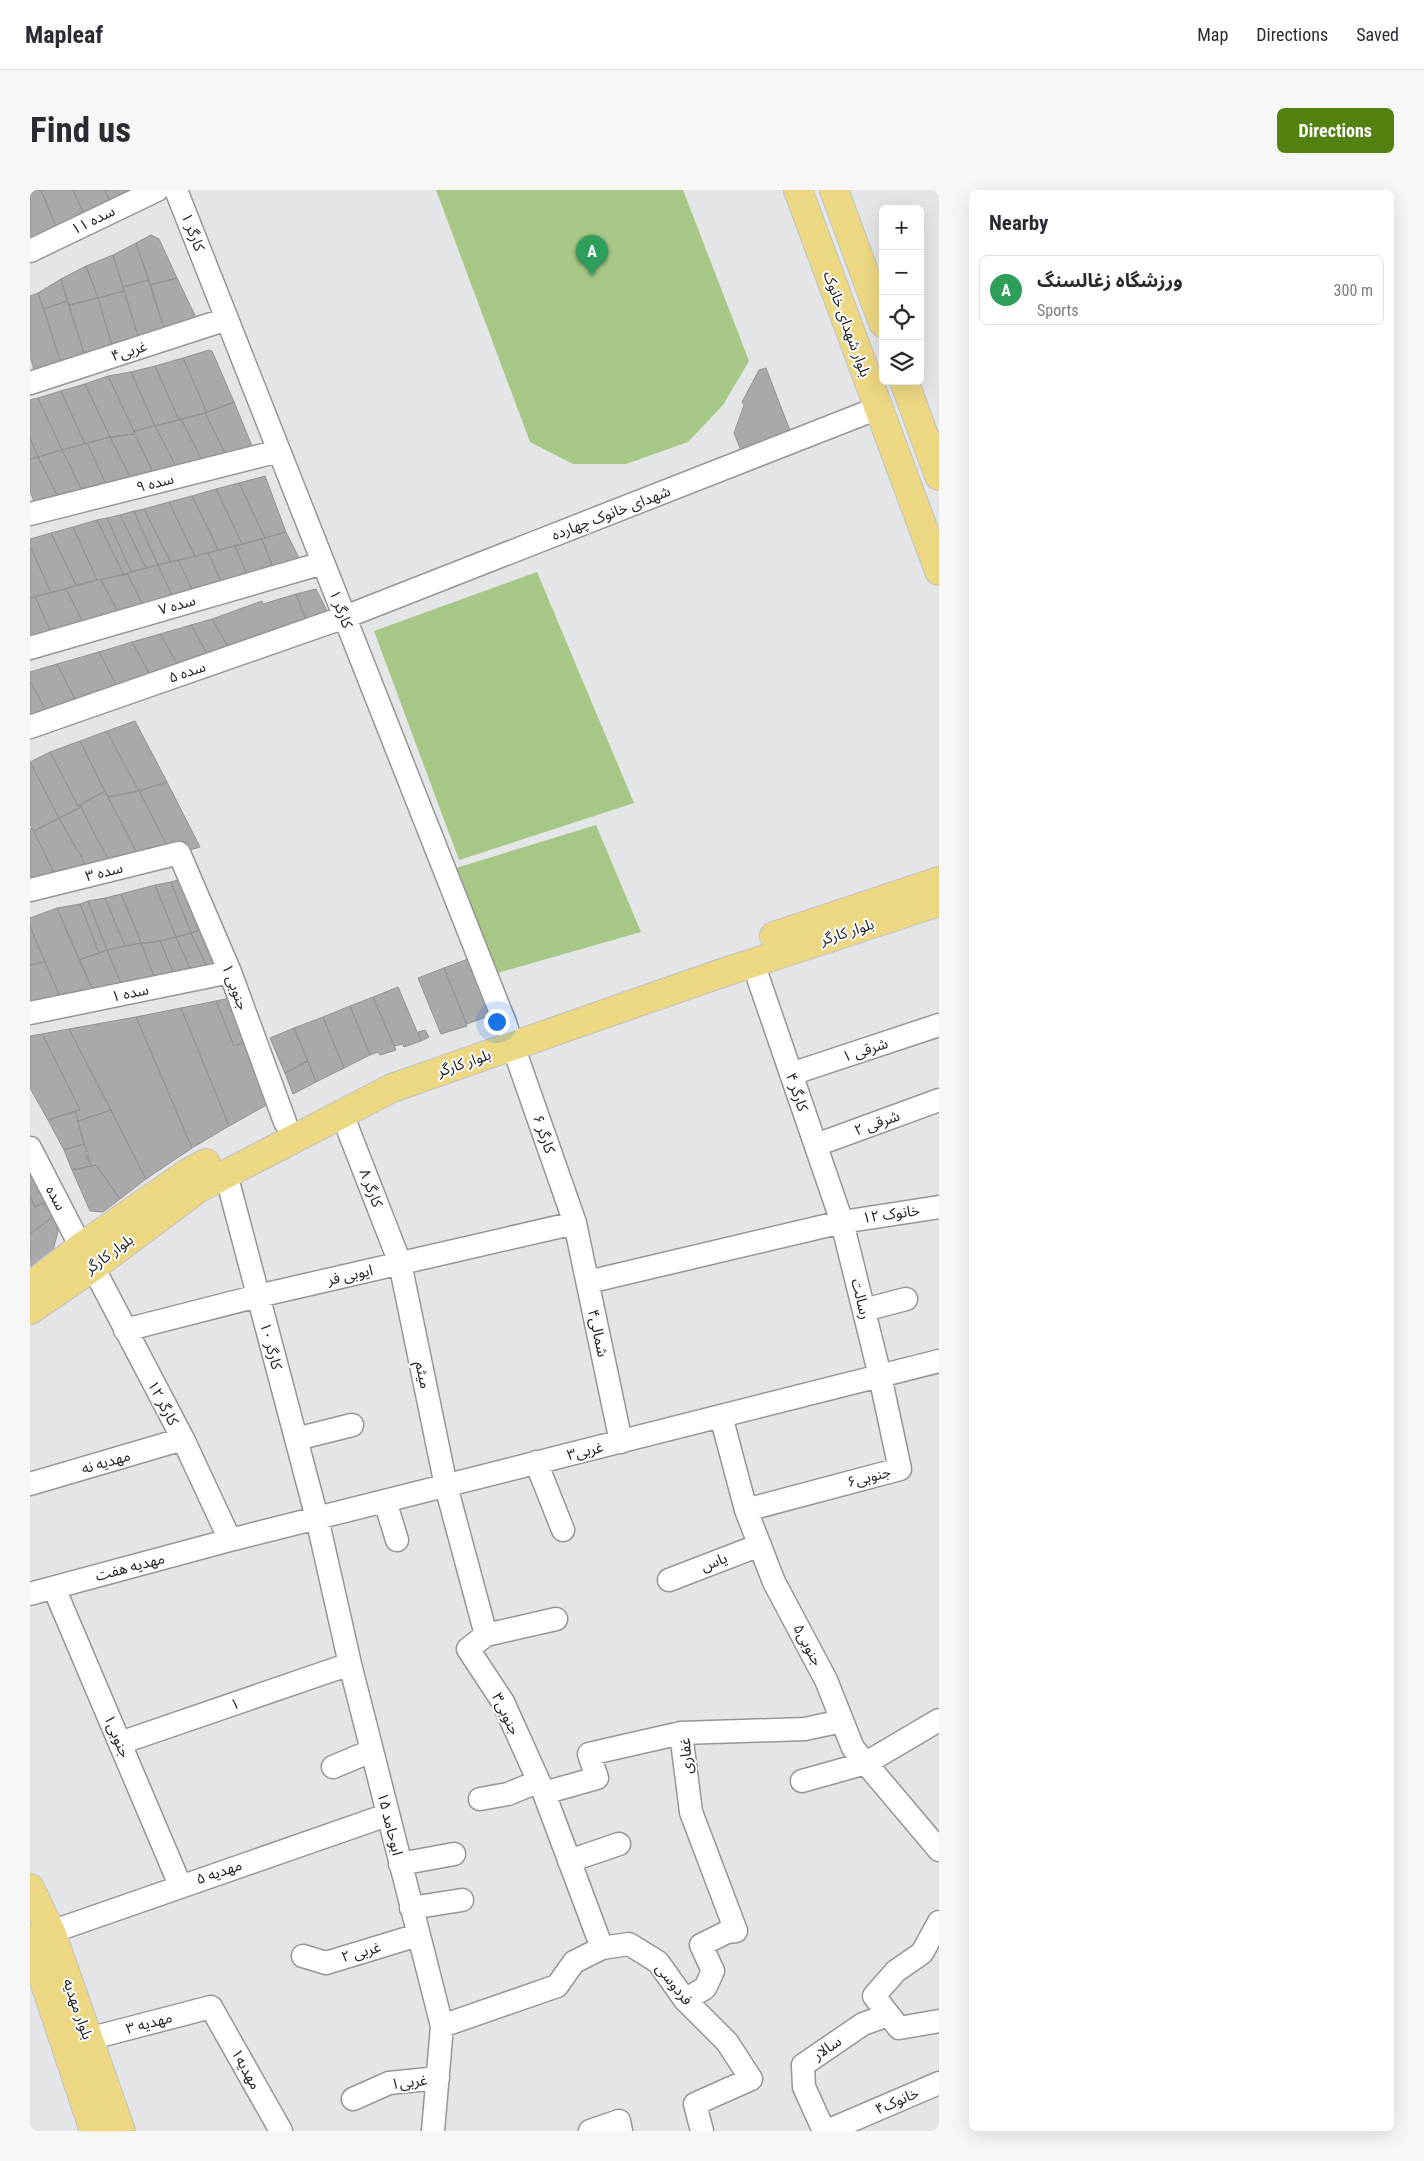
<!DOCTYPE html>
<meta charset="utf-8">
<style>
:root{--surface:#fff;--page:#f7f7f7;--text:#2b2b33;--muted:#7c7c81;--line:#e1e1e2;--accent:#548210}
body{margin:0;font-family:"Roboto Condensed","Noto Sans Arabic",sans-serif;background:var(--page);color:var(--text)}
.controls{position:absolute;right:15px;top:15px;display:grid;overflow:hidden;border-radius:8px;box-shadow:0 5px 20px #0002}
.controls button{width:45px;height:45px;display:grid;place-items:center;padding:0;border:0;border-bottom:1px solid var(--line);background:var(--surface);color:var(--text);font:25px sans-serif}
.you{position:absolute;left:466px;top:831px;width:18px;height:18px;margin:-12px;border:4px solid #fff;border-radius:50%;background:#1a73e8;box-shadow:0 0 0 8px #1a73e833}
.badge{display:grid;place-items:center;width:32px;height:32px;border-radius:50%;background:var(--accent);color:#fff;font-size:16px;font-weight:700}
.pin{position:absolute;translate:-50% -41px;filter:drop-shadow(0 1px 2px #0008)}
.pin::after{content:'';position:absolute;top:26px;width:18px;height:15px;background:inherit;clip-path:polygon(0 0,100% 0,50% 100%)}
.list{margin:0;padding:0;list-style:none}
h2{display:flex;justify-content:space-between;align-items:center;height:65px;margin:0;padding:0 20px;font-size:21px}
h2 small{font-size:16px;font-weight:400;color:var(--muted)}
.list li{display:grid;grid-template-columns:32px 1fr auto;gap:15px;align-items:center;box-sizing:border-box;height:70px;margin:0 10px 10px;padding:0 10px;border:1px solid var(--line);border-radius:8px}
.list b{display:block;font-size:19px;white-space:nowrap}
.list p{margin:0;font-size:16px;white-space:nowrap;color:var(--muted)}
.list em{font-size:16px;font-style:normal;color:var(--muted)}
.icon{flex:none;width:28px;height:28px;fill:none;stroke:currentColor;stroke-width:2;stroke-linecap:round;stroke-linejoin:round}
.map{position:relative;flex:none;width:909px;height:1941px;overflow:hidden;border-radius:8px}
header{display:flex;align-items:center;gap:30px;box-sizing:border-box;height:70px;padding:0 25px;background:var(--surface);border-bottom:1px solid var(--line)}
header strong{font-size:24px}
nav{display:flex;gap:28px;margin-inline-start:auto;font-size:18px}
.intro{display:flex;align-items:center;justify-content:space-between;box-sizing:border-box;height:120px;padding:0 30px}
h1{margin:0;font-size:35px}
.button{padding:12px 22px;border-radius:8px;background:var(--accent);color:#fff;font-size:18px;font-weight:700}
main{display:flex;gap:30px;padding:0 30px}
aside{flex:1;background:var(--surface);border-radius:8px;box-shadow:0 5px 20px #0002}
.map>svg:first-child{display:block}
</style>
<header>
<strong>Mapleaf</strong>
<nav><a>Map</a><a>Directions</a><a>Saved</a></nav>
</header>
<div class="intro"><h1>Find us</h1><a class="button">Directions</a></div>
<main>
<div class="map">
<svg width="909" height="1941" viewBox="0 0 909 1941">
<rect width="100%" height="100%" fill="#e4e5e6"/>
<path fill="#a6c786" d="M406,0H653L719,171L693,215L658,252L596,274H543L500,252Z
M507,382L604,613L429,670L344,441Z
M566,635L611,742L464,784L426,678Z"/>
<path fill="#a8a9aa" stroke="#929294" d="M0,0H11L26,37L3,53L0,46Z
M11,0H43L56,29L26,37Z
M43,0H75L82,16L56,29Z
M75,0H109L82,16Z
M121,45L129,49L147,88L120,95L106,53Z
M106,53L119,90L93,97L83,65Z
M83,65L94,101L68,108L56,76Z
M56,76L68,108L39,115L31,89Z
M147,88L171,138L138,151L120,95Z
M31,89L37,111L14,119L8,103Z
M119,90L138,151L112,159L93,97Z
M94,101L112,159L85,165L68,108Z
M8,103L33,179L6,187L0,166V106Z
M68,108L85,165L57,172L39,115Z
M37,111L57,172L33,179L14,119Z
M179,160L182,161L204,212L175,223V218L153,168Z
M153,168L175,218V223L149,230L125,176Z
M125,176L149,230L125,236L101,182Z
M736,178L764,251L714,268L704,243L714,215L712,212L729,180Z
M101,182L125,236L104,241L78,186Z
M78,186L104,241V244L80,247L55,194Z
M55,194L80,247L55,254L31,201Z
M31,201L55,254L32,260L8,208Z
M8,208L32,260L8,267L0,248V210Z
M204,212L227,268L199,271L175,223Z
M175,223L199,271L176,278L151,229Z
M151,229L173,273L152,288L125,236Z
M125,236L152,288L128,294L104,241Z
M104,244L120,275L128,294L104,295L80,247Z
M80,247L104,295L82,307L57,253Z
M0,248L8,267L0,269V272Z
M57,253L82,307L56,309L32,260Z
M32,260L50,296L56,309L32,315L8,267Z
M8,267L32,315L9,322L0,302V269Z
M235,286L256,342L235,348L209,293Z
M209,293L235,348L212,354L186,299Z
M186,299L212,354L188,360L162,306Z
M162,306L180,342L188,360L165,366L161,359L139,312Z
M139,312L165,366L141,372L114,319Z
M114,319L139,369L141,372L128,375L127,372L104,321Z
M104,321L111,339L128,375L116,378L90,325Z
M90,325L105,355L116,378L102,382L99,377L77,328Z
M77,328L99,377L102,382L94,385L67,330Z
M67,330L83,363L94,385L67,390L43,337Z
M43,337L59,372L67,390L46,395L21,343Z
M256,342L270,370L247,389L232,349Z
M21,343L46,395L21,403L0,356V349Z
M232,349L243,377L222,397L205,356Z
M0,356L21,403L0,408Z
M205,356L222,397L197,403L178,363Z
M178,363L197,403L167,409L148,370Z
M148,370L164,403L142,405L128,375Z
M128,375L142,405L113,415L97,383Z
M97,383L113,415L92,430L71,390Z
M67,390H71L94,434L59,444L36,399Z
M36,399L59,444L24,450L5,406Z
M286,399L297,421L278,436L266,404Z
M266,404L277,432L202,463L182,429L232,411L233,414Z
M5,406L24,450L0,462V408Z
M182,429L200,461L180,469L161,435Z
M161,435L180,469L151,480L130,444Z
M130,444L151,480L123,490L102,452Z
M102,452L123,490L90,502L69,462Z
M69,462L90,502L49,517L27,474Z
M27,474L49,517L20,528L0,491V482Z
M0,491L20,528L0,535Z
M105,531L137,592L109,601L77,541Z
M77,541L95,577L109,601L78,607L71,594L50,551Z
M50,551L75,601L48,616L20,562Z
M20,562L48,616L50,615L51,617L29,628L0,572Z
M0,572L29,628L4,641L0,635Z
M137,592L170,657L142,665L109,601Z
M75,601L101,652L110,668L80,671L67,649L50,615Z
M109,601L127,636L142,665L110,668L78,607Z
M51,617L67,649L84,680L56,679L50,663L47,660L29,628Z
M29,628L47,660L50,663L56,679L25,685L4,641Z
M2,638L25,685L0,701V639Z
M155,688L178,737L161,743L141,692Z
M141,692L161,743L146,747L125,695Z
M125,695L146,747L119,753H111L91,704Z
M91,704L106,739L111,753L95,756L75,708Z
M75,708L94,754L95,756L77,760L58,711Z
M58,711L77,760L69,763L50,714Z
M50,714L69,763L49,770L27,718Z
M27,718L64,803L34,816L0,736V728Z
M0,736L8,756L15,772L0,775Z
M178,737L185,777H177L161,743Z
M161,743L177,777L161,780L146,747Z
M146,747L161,780L148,794L130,751Z
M130,751L148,794L130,802L111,753H119Z
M111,753L130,802L95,803L77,760Z
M77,760L95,803H64L49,770Z
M438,769L461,823L459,826L437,834L414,778Z
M15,772L27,800L34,816L0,817V775Z
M414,778L437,836L411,844L388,788Z
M368,797L391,851L374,857L373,854L364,856L343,807Z
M209,806L226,847L204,856L186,811Z
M343,807L366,860L350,865L348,862L340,865L320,816Z
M186,811L204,856L226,847L251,907L199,936L151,818Z
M320,816L340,865L314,878L293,827Z
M151,818L199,936L162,958L106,827Z
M106,827L162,958L116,989L39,839Z
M293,827L314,878L286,892L264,838Z
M264,838L278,871L255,883L240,848Z
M39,839L81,920L48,931L45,921L50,920L12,844Z
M395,840L399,847L391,851L388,842Z
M12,844L50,920L18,930L0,898V846Z
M278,871L286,892L263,904L255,883Z
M81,920L116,989L90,1009L66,975L61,976L56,966L59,965L54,954L48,931Z
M45,921L54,954L34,960L18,930Z
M54,954L61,976L42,980L34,960Z
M66,975L90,1009L73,1022L60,1021L42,980Z
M0,984L16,1012L5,1017L0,1006Z
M0,1006L5,1017L16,1012L24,1026L0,1044Z
M24,1026L28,1041L23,1061L1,1077L0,1044Z"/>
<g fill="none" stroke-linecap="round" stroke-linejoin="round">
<g stroke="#969697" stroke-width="25">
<path id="minor" d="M146,0L477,838
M0,61L127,0
M0,193L197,129
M0,324L249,261
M0,458L293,373
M0,537L315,427L848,218
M0,700L149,663L200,782L255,932
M0,823L200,782
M483,856L545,1033L591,1252
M761,884L909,835
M312,924L370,1073L416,1296L456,1445L438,1459L473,1512L514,1603L572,1758
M786,955L909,910
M0,958L51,1057
M196,984L287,1328L320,1474L412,1836L403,1941
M63,1077L153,1249L200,1350
M558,1092L812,1032L909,1017
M834,1120L876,1109
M95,1140L228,1106L545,1033
M691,1226L716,1320L744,1392L796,1490L823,1558L909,1660
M266,1249L322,1235
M506,1272L533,1340
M0,1294L153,1249
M355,1311L367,1350
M716,1320L870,1279L850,1186L812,1032L723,773
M639,1390L730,1355
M24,1398L150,1695
M0,1404L200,1350L909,1171
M456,1445L526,1429
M90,1553L320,1474
M303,1577L341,1561
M772,1591L836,1573L909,1530
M514,1603L567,1588L559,1564L651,1543
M450,1609L478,1604L507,1592
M539,1671L589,1654
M370,1674L424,1664
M381,1718L432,1710
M909,1732L892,1763L866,1781L844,1806L869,1838L909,1831
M21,1742L357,1625
M273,1766L296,1773L388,1745
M655,1810L675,1798L683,1781L671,1755L697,1742L706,1741L661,1622L651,1543L775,1539L812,1531
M412,1836L527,1796L544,1772L572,1758L599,1754L628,1772L655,1810L697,1852L721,1889L665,1914L672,1941
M58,1849L181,1817L251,1941
M323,1909L359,1893L408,1888
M560,1941L589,1931L591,1941
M794,1941L774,1897L773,1875L833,1834L858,1825
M797,1941L909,1893"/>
</g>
<g stroke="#c1c2c2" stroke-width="30">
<path id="major" d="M768,0L909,381
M804,0L853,133
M874,191L909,286
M744,746L909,691
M0,1096L51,1057L159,982L176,973
M0,1120L63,1077L169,998L362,898L689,784L909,712
M0,1698L21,1742L91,1941
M0,1749L64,1941"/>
</g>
<use href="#minor" stroke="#fff" stroke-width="22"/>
<use href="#major" stroke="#ecd783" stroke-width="28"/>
</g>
<g text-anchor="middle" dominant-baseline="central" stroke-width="4" stroke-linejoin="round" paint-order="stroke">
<g font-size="15" fill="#232424" stroke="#fff">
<text transform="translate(63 30) rotate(-26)">سده ۱۱</text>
<text transform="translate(163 42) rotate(69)">کارگر ۱</text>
<text transform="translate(817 134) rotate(70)">بلوار شهدای خانوک</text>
<text transform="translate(99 161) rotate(-18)">غربی۴</text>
<text transform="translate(125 293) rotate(-14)">سده ۹</text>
<text transform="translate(581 323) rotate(-21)">شهدای خانوک چهارده</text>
<text transform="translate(147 415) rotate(-16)">سده ۷</text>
<text transform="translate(311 419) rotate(69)">کارگر ۱</text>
<text transform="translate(157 482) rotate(-19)">سده ۵</text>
<text transform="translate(74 682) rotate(-14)">سده ۳</text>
<text transform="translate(817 742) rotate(-18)">بلوار کارگر</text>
<text transform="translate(205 797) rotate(69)">۱ جنوبی</text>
<text transform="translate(100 803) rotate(-12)">سده ۱</text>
<text transform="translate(835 860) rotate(-18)">شرقی ۱</text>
<text transform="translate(434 873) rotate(-19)">بلوار کارگر</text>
<text transform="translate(767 902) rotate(71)">کارگر ۴</text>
<text transform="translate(847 933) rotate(-20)">شرقی ۲</text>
<text transform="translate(514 944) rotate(71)">کارگر ۶</text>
<text transform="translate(341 998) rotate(69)">کارگر ۸</text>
<text transform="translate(26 1008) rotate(62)">سده</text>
<text transform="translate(861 1024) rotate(-8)">خانوک ۱۲</text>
<text transform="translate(79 1064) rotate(-36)">بلوار کارگر</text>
<text transform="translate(320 1085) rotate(-13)">ایوبی فر</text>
<text transform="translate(831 1109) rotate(76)">رسالت</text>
<text transform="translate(568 1143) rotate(78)">شمالی۴</text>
<text transform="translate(241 1156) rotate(75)">کارگر ۱۰</text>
<text transform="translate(393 1185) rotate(78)">میثم</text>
<text transform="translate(133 1213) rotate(62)">کارگر ۱۲</text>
<text transform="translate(555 1261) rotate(-14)">غربی۳</text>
<text transform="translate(76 1272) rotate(-16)">مهدیه نه</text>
<text transform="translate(839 1287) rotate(-15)">جنوبی۶</text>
<text transform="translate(684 1372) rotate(-21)">یاس</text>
<text transform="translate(100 1377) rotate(-15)">مهدیه هفت</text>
<text transform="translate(778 1455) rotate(62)">جنوبی۵</text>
<text transform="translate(205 1514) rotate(-19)">۱</text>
<text transform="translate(476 1524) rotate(64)">جنوبی۳</text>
<text transform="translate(87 1546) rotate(67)">جنوبی۱</text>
<text transform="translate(656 1566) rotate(-94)">غفاری</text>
<text transform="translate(360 1634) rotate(76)">ابوحامد ۱۵</text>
<text transform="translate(189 1682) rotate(-19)">مهدیه ۵</text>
<text transform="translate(331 1762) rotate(-16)">۲ غربی</text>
<text transform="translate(644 1794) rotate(51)">فردوسی</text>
<text transform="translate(48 1819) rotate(71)">بلوار مهدیه</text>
<text transform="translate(119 1833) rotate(-15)">مهدیه ۳</text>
<text transform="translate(797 1858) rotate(-34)">سالار</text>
<text transform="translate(216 1879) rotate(61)">مهدیه۱</text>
<text transform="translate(379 1892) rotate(-7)">غربی۱</text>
<text transform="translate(867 1911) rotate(-23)">خانوک۴</text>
</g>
</g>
</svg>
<div class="controls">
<button>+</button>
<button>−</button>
<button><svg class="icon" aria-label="locate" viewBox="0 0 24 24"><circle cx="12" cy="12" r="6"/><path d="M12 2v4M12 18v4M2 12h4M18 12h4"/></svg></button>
<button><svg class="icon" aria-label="layers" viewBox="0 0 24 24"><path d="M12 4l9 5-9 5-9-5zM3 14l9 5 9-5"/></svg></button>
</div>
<div class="you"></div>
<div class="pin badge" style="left:562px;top:86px;background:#2e9e5b">A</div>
</div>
<aside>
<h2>Nearby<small></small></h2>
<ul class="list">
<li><span class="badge" style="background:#2e9e5b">A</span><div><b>ورزشگاه زغالسنگ</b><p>Sports</p></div><em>300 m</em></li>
</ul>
</aside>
</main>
